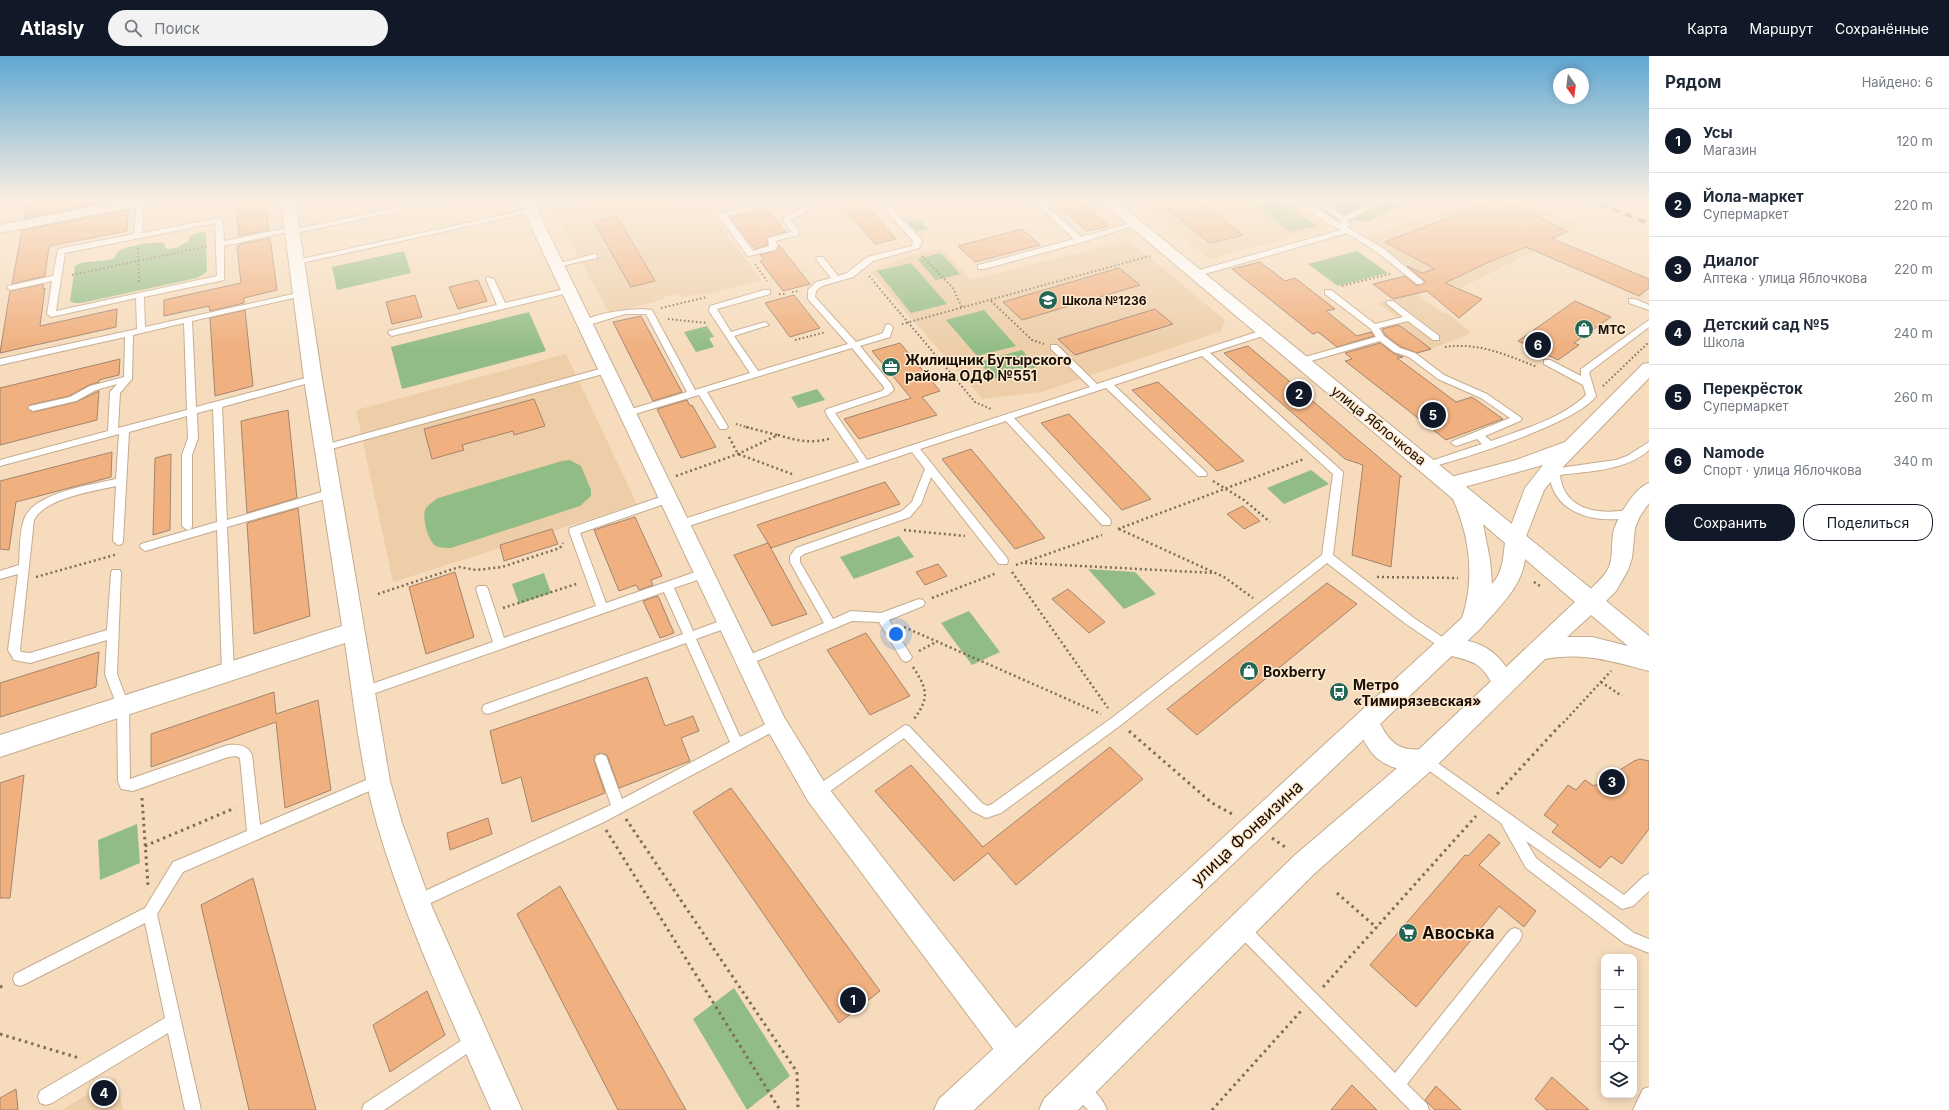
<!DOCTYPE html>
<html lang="ru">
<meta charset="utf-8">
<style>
:root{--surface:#fff;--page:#f2f2f3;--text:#1f2937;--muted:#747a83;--line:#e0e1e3;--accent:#111827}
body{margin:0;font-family:Inter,sans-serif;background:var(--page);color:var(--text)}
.controls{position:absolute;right:12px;bottom:12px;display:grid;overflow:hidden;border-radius:8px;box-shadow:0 2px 10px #0003}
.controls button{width:36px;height:36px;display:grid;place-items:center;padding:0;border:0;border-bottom:1px solid var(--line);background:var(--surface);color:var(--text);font:20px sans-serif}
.compass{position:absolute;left:1553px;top:12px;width:36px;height:36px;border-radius:50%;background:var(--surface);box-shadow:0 2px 10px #0003;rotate:166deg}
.you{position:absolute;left:896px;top:578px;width:14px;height:14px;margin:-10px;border:3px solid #fff;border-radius:50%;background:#1a73e8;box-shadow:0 0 0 6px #1a73e833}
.badge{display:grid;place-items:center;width:26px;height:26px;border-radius:50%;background:var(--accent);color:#fff;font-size:13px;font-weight:700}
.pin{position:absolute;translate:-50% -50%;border:2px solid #fff;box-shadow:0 1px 4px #0006}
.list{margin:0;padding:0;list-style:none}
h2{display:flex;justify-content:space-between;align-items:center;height:52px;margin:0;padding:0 16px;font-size:17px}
h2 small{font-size:13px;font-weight:400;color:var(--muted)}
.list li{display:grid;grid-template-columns:26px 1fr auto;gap:12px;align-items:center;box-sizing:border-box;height:64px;padding:0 16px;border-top:1px solid var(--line)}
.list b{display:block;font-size:15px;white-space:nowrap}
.list p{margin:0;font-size:13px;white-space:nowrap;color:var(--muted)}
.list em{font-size:13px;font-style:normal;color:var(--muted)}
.actions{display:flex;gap:8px;padding:12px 16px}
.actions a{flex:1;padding:9px 0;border:1px solid var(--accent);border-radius:16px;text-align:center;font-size:14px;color:var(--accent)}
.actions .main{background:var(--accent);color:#fff}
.icon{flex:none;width:22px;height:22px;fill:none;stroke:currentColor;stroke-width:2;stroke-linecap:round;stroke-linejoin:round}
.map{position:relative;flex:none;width:1649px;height:1054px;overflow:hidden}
header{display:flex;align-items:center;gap:24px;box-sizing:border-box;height:56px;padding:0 20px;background:var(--accent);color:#fff}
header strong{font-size:19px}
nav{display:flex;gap:22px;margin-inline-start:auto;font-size:14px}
.search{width:280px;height:36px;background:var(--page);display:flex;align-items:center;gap:10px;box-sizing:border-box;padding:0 14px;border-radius:22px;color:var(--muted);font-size:15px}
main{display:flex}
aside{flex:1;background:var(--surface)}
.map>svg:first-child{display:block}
</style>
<header>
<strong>Atlasly</strong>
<div class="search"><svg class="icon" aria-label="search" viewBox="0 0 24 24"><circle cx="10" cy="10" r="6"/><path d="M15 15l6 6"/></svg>Поиск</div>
<nav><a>Карта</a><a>Маршрут</a><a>Сохранённые</a></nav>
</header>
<main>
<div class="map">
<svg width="1649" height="1054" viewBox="0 0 1649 1054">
<rect width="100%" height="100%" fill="#f6dcbd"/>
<path fill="#edcea9" d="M598,145L703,146L761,224L703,239L701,237L682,242L679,237L664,241L665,243L609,257L554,155Z
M1138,145H1289L1328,172L1209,203Z
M1476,145H1519L1583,170L1463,231L1435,228L1367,181Z
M1129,184L1225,264L1221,275L1042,336L982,343L871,216L899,203L941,192L971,224Z
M1415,237L1441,256L1449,258L1471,277L1431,293L1399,269L1401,264L1378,247Z
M566,298L637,448L553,475L552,473L500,489V492L393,526L356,354Z
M116,1021L123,1054H62Z"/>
<path fill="#92bc85" d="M1274,145H1282L1316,170L1291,176L1255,150Z
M1310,145H1408L1370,165L1336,164Z
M919,164L928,173L916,176L907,166Z
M202,176L206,177L207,215L204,218L197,222L81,247H74L70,245L75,210C86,203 100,207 113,203C115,201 117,197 119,195C126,190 156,185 164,187L166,193L176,192L189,185V180Z
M404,195L411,217L337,234L332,211Z
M1357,195L1388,217L1338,230L1308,208Z
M941,197L960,218L936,224L917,203Z
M911,207L947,248L911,257L877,215Z
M984,254L1016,290L977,300L946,264Z
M529,256L546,295L402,333L391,291Z
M707,270L714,281L709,282L714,291L696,296L684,276Z
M1022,294L1037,311L994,323L979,306Z
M817,333L825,344L798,352L791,341Z
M570,404L581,410L591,434V440L580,450L451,492C446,492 441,492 436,490C428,485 421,460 426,452C429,448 434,445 438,442L562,405Z
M1311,414L1329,428L1284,448L1267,432Z
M899,480L914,501L854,523L840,501Z
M1088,513L1135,516L1156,538L1124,553Z
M544,517L551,537L519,548L512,528Z
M969,555L1000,596L972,609L941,567Z
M137,768L140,807L100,824L98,784Z
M734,932L790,1020L747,1054L693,963Z"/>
<path fill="#f0b07f" stroke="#a3846d" d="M27,145H110L24,163Z
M236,145H265L269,174L239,180Z
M838,145H862L896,183L875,188Z
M1052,145H1080L1109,170L1087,175Z
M1157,145H1198L1243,179L1210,187Z
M1492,145H1503L1522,155L1525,154L1567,176L1551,182L1649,223V232L1639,240L1526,191L1489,206L1445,227L1482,243L1459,262L1427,235L1393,243L1373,228L1405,220L1417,230L1425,227V225L1407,210L1422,217L1435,213L1385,186Z
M766,153L786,176L768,181L767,189L755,193L730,162Z
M128,154L127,175L49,190L45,220L12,228L22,174Z
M617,160L655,225L631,231L594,166Z
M1022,173L1040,189L975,206L958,190Z
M270,182L277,234L244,242V247L210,255L209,250L164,260V244L241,227L237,190H240V188Z
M779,189L810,228L783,235L760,205L764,204L760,199L775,195Z
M1260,206L1285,225L1295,222L1335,253L1326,255L1357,280L1371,276L1374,280L1337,291L1318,276L1313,278L1232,213Z
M1119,212L1140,229L1022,264L1003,246Z
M478,224L487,245L458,253L449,231Z
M43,228V233L45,232L40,270L117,253L116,271L0,297L10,235Z
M415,239L422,261L392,268L386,246Z
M794,239L820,272L790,281L765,247Z
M1575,245L1611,261L1574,287L1579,289L1558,304L1518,285Z
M1155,253L1173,268L1075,299L1058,283Z
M245,254L253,330L215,340L210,262Z
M641,260L670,314L682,336L653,345L613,266Z
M1399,269L1431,293L1417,297L1401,291L1385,279L1382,273Z
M900,287L940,335L922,341L937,359L859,383L844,363L911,342L872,295Z
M1380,287L1393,297L1403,301L1397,302L1456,346L1472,341L1503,363L1446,384L1345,305L1352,303L1345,297Z
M1248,290L1402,421L1400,420L1391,511L1352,499L1363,409L1345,403L1224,297Z
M120,303L119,319L99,324V326L89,329L69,340L30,349L27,352L33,356L76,346L99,335L97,364L0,389V332Z
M1158,326L1244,405L1217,415L1132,334Z
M534,343L545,370L514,379L513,375L462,389L464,394L432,403L424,373Z
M687,344L690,350L692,349L716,391L681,402L657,353Z
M288,354L297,442L247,457L241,365Z
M1069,358L1151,443L1122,454L1041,367Z
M971,393L1045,482L1015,493L942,403Z
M112,396L111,421L16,446L9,494L0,493V425Z
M171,398L170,474L153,479L155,402Z
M885,426L900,448L771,492L757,469Z
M1243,450L1260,465L1244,473L1227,458Z
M298,452L310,560L254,578L247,467Z
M635,461L662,520L651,524L653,529L639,534L636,529L619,535L594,474Z
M552,473L558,488L504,505L500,489Z
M768,487L807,558L772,570L734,499Z
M938,508L947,520L925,529L916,516Z
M455,516L474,581L426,598L409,531Z
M1327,527L1357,548L1197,679L1167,653Z
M1068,533L1105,566L1089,577L1052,543Z
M658,540L674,577L660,582L643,545Z
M866,577L910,640L870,659L827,594Z
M99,596L96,631L0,661V627Z
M647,621L665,670L693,660L699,675L681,682L690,705L619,732L607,699L600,697L595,700L594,704L605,737L532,766L521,721L502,728L490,675Z
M274,636L276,658L318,644L331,734L285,752L276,666L151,711V678Z
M1110,691L1143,723L1016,829L988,797L954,825L875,735L911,709L983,791Z
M1640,703L1649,705V773L1622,808L1611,800L1600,812L1552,776L1558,769L1544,759L1568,729L1576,734L1585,724L1594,730L1634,705Z
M24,719L10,842H0V727Z
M731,732L880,935L839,967L693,756Z
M488,762L492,778L450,794L447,777Z
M1489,778L1500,787L1479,809L1536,855L1524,871L1499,850L1416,951L1370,909L1465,799L1468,800Z
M253,822L316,1054H249L201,849Z
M560,830L686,1054H618L517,858Z
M427,935L445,979L390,1016L373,969Z
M1552,1021L1589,1054H1547L1535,1043Z
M1352,1029L1377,1054H1331Z
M1436,1030L1461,1054H1435L1425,1044Z
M16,1033L18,1054H0V1042Z"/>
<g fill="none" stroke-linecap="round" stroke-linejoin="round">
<g stroke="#c4ab8e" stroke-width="2">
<path id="service" d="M137,145L144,146L142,177L219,162L223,164L224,185L292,171L296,173L429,145H445L292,178L288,176L224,190V224L144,241L145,271L302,236L306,238L302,240L192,265L196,351L313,320L317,323L316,325L222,351L227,464L332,433L337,437L336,440L227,471L234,616L232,620L228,621L224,620L222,616L217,474L145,495L140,491L141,488L217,466L213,353L197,357L198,382L192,399V470L191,473L187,474L182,470V399L188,382L187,360L129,376L123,485L122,488L118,489L113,485L116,430C94,435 45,442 34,464L20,594L21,596L30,597L107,574L111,517L112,514H120L121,517L117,618L129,650L130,723L228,689C238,688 248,689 252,699L260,769L378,719L383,721L384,725L383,729L183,816L157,858L201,1054H185L168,977L52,1047L46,1049L40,1047L38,1041L40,1035L165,962L145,867L25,928L20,930L15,928L13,923L15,918L145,852L173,806L247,775L240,702L236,700L228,701L133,735L121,733L118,725L117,650L105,618L107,584L30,607L14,604L8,594L18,518L0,523V515L19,509C20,494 19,475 25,461C37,436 91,429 116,423L119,378L0,410V404L108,375L110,336L117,328L96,334L76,345L33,355L28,352L30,350L70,341L90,330L124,321L125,281L0,309V303L137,273L136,242L51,261L47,258L52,225L11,234L7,232L8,230L53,220L58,193L134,178ZM215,167L217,220L56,255L65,197ZM184,267L187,354L118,372L120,337L132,323L133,279Z
M567,145H582L297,208L293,206L297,204Z
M766,145H779L727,160L753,195L769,190L768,182L791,176L782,163L799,154L794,145H801L807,152V155L790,164L799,174L798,179L775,185L778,189L775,194L748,200L718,159Z
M878,145H885L920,182L922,187L919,192L873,205L853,221L822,230L816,235L815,241L856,286L883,277L886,269L889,268L893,271L890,281L860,290L891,328L894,334L888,339L835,357L867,404L1090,331L1051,293V289H1057L1097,328L1263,274H1269V278L1210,297L1342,415L1343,417L1333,499L1414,562L1451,587L1453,590L1451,593L1447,595L1443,593L1406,568L1327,507L1121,669L1001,757L986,762L972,755L904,682L822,741L817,743L812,741L810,737L812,733L905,669L909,670L982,747L987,750L992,748L1113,661L1322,499L1333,418L1202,300L1114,329L1206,416L1207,418L1206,420H1198L1106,332L1014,362L1110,463L1111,466L1110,469H1102L1006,365L920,393L1007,502L1008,505L1007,508H999L931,421L921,448L910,461L804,498L800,501V506L833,563L851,555L881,557L919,543L923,544L925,547L923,550L889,564L910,598L912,601L910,604L906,606L902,604L879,566L852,565L750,608L746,610L742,608L740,605L742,602L824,567L790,506V500L796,492L902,455L912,446L925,413L912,396L686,471H678L677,468L678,465L859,406L828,361L825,355L827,353L882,335L884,333V331L852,292L707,336L728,371L726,373H720L699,339L628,360L625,359V355L687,336L646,258H625L585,270L581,267C591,257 637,251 652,254L695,334L750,317L709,255L710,250L764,234H770V238L717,253L731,276L765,266L769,269L734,280L758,315L848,288L808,243V234L816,226L831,222L816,203L817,201H823L838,220L847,217L867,201L912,190L913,185Z
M1034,145H1042L1081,181L1135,166L1139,168L1083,186L984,213H978V209L1074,183Z
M1298,145C1314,145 1327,161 1342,168L1340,164L1314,145H1322L1344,160L1379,145H1389L1347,164L1350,169L1347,171L1384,193L1424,226L1420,228H1417L1378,197L1347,177L1198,220H1192V216L1341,174L1326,167Z
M594,198H597V202L557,211L553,209Z
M487,221L494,223L505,247L569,232L573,234L572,236L392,280L388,277L389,275L497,249L486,223Z
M1325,234H1331L1375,268L1403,261L1386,247L1387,245H1393L1439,280V284H1433L1408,265L1379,272L1384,280L1400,292L1415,297L1444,319L1487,338L1520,361L1522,363L1520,365L1485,380L1491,385C1523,373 1561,363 1586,339L1583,329L1544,308V304H1550L1581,320V313L1649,264V271L1589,316L1596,340C1576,368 1464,402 1428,412L1425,411L1423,409L1425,407L1482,388L1477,383L1456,390L1451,387L1453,385L1510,362L1481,342L1438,323L1409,301L1394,296L1380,285L1304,307H1298V303L1376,281L1371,273L1325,238Z
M1629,243H1635L1649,249V254L1629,247Z
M607,311L611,314L610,316L324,395L319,392L324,389Z
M1649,386V394C1626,415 1589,415 1560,419C1564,455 1601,460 1631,453L1636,457L1635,460C1603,469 1557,461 1550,423L1545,424L1540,421L1549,415L1551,409H1557L1559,412L1616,404L1627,400Z
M669,438L674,442L673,445L580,477L606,547L701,514H709L710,517L709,520L674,532L693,575L728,562L732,564L734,567L732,570L696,583L740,681L776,663L780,664L782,668L780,672L604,766L422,851L417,853L412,851L410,846L412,841L611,749L595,704L596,700L601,698L606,700L622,743L730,686L686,587L488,658L484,657L482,653L484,649L683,578L664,536L364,641L360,640L358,636L360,632L493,586L476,533L478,530H486L488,533L504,582L596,550L569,475L570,472Z
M1425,698L1624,839L1644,820L1649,818V835L1633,850L1622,853L1526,785L1536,802L1634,877L1649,883V897L1624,887L1526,812L1501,767L1420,708L1419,704L1420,700Z
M1241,865L1246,867L1395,1017L1510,874L1515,872L1520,874L1522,879L1520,884L1407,1028L1427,1048L1429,1054H1410L1236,877L1234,872L1236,867Z
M476,975L481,978L484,983L481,988L384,1054H362L364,1048Z
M1080,1025C1091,1029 1103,1043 1107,1054H1088L1074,1039L1072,1033L1074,1027Z
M1649,1031V1054H1633L1643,1033Z"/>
</g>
<g stroke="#c4ab8e" stroke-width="2">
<path id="minor" d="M120,145H151L144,149L0,177V169Z
M281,145H295L322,323L390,725L402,767L432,851L522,1054H491C450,960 406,867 377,768C360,709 354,647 345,587L0,701V679L342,570L304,323Z
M519,145H533L784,661L826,729L1025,984L1029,995L1025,1006L1014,1010L1003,1006L808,745L768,675Z
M1649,307V322L1561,413L1544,434L1523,488L1516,491L1509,488L1506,483L1525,432L1543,409L1450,435L1443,433L1440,428L1443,423L1516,404L1565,386L1643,308Z
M1649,427V447L1640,460L1635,472L1632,502L1628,514L1616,535L1600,551L1592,553L1584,551L1581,545C1588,533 1600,526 1607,515C1614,503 1611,490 1613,478C1616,463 1634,432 1649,427Z
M1447,581C1482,585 1501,595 1515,628L1512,635L1504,638L1496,635C1479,600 1471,607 1439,596L1436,590L1439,584Z
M1367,655L1375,658C1383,673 1390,691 1409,693C1418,694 1425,693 1434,696L1437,704L1434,712C1415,719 1387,714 1373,698C1365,689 1360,676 1355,665L1359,658Z"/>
</g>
<g stroke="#c4ab8e" stroke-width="2">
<path id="tertiary" d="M1100,145H1116L1649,580V615C1611,605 1584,596 1545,603L1434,712L1315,817L1078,1054H1039L1044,1043L1295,799L1416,696L1575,546L1525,503C1522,531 1498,552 1481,572L974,1054H934L939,1043L1462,562C1475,523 1470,481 1453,443ZM1483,468L1505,487C1503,502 1503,516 1492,528L1490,504ZM1591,559L1628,590L1592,581H1567Z"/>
</g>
<path stroke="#7d6c58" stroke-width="2" stroke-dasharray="1.5 2.5" stroke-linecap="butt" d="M1577,145L1593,152
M909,154L907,148L915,145
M138,192L139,227
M922,200L953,232L962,252
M755,208L767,225
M72,219L208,190
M869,220L975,346L991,353
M1342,230L1390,218
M792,236L800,235
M779,238H785
M991,245L1032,284L1044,288
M661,252L707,241
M668,263L707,267
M902,268L1150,200
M795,284L826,276
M1445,291C1478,286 1507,299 1537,311
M1603,330L1649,286
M736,368L750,372"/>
<path stroke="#7d6c58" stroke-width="2.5" stroke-dasharray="2 3" stroke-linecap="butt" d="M746,371L777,379
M729,381L738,398L792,418
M676,420L738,398L778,379C798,385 812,388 832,382
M1213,425L1244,444L1270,466
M1118,473L1304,403
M1119,473L1224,521L1253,542
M904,474L965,480
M1025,507L1215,517
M1016,509L1102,479
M1012,516L1108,652
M36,521L118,498
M1377,521L1458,522
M1534,526L1540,530
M378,538L459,511L476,514L502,511L560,492L563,487
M932,542L997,517
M503,552L579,527
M904,571L1101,658
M919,595L938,585
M913,611C927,632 930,642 914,663
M1601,626L1622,640
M1563,667L1611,615"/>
<path stroke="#7d6c58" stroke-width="3" stroke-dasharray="2.5 4" stroke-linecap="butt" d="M1129,675L1212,747L1234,759
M1497,738L1563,666
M142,742L148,829
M626,763L797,1016L798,1054
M606,774L780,1054
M1272,782L1288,793
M145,790L235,752
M1337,837L1377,872
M0,931L6,929
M1323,931L1476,760
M0,978L79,1002
M1212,1054L1301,955"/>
<use href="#service" fill="#fff" fill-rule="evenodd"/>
<use href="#minor" fill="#fff" fill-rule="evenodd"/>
<use href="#tertiary" fill="#fff" fill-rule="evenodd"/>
<g stroke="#766653" stroke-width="3.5">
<path id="rail" d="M1593,145L1649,168"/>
</g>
<use href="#rail" stroke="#ffead1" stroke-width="2.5" stroke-dasharray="7" stroke-linecap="butt"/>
</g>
<linearGradient id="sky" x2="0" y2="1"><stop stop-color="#60a8d3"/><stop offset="0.49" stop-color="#fbefe1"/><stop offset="1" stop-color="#fbefe1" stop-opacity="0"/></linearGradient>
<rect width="1649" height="293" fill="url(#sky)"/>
<defs>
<g id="school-disc" transform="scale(1)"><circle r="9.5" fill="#246656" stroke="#ffead1"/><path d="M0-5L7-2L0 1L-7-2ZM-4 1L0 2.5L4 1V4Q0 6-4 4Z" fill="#fff"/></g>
<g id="shop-disc" transform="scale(1)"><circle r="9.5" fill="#246656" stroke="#ffead1"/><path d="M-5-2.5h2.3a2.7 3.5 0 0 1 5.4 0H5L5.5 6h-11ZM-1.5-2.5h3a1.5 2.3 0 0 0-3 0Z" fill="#fff"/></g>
<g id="office-disc" transform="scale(1)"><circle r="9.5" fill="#246656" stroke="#ffead1"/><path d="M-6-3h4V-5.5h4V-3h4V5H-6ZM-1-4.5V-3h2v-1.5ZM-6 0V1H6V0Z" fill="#fff"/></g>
<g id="bus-disc" transform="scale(1)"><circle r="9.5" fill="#246656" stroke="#ffead1"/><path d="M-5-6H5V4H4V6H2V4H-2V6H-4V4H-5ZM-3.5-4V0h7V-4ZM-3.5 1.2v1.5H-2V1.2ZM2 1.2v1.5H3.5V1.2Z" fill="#fff"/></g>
<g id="supermarket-disc" transform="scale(1)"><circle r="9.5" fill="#246656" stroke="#ffead1"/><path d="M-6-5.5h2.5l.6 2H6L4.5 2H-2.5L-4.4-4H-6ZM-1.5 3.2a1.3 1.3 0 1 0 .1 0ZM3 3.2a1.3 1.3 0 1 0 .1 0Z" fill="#fff"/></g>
</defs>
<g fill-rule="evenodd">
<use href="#school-disc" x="1048" y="244"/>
<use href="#shop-disc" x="1584" y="273"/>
<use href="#office-disc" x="891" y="311"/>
<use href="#shop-disc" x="1249" y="615"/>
<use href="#bus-disc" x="1339" y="636"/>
<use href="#supermarket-disc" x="1408" y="877"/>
</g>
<g text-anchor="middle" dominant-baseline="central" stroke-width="3" stroke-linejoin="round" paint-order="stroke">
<g font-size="12" font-weight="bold" fill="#180f05" stroke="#ffead1" text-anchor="start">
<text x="1062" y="244">Школа №1236</text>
<text x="1598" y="273">МТС</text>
</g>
<g font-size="14" font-weight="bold" fill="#180f05" stroke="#ffead1" text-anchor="start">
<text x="905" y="303">Жилищник Бутырского<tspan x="905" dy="16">района ОДФ №551</tspan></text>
<text x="1263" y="615">Boxberry</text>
<text x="1353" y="628">Метро<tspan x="1353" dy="16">«Тимирязевская»</tspan></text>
</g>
<g font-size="14" fill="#180f05" stroke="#ffead1">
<text transform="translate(1379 369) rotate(39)">улица Яблочкова</text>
</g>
<g font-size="17" fill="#180f05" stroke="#ffead1">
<text transform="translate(1247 777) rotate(-43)">улица Фонвизина</text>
</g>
<g font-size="17" font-weight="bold" fill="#180f05" stroke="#ffead1" text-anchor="start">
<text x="1422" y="877">Авоська</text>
</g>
</g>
</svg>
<div class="controls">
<button>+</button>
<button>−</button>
<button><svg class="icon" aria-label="locate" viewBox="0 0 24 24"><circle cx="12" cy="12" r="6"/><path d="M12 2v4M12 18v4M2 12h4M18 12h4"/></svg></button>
<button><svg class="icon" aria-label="layers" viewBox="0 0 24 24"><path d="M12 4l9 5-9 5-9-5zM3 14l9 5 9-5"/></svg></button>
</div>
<svg class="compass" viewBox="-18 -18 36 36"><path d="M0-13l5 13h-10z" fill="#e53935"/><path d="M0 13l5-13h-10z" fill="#747a83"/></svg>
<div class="you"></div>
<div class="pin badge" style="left:853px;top:944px">1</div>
<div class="pin badge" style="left:1299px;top:338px">2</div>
<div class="pin badge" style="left:1612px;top:726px">3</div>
<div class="pin badge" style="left:104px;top:1037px">4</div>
<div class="pin badge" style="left:1433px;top:359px">5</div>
<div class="pin badge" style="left:1538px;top:289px">6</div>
</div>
<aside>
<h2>Рядом<small>Найдено: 6</small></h2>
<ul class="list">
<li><span class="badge">1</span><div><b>Усы</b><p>Магазин</p></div><em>120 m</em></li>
<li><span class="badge">2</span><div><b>Йола-маркет</b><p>Супермаркет</p></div><em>220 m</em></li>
<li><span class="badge">3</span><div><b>Диалог</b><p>Аптека · улица Яблочкова</p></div><em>220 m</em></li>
<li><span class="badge">4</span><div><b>Детский сад №5</b><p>Школа</p></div><em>240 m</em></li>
<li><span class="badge">5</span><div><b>Перекрёсток</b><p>Супермаркет</p></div><em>260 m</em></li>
<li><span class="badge">6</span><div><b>Namode</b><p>Спорт · улица Яблочкова</p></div><em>340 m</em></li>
</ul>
<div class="actions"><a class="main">Сохранить</a><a>Поделиться</a></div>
</aside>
</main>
